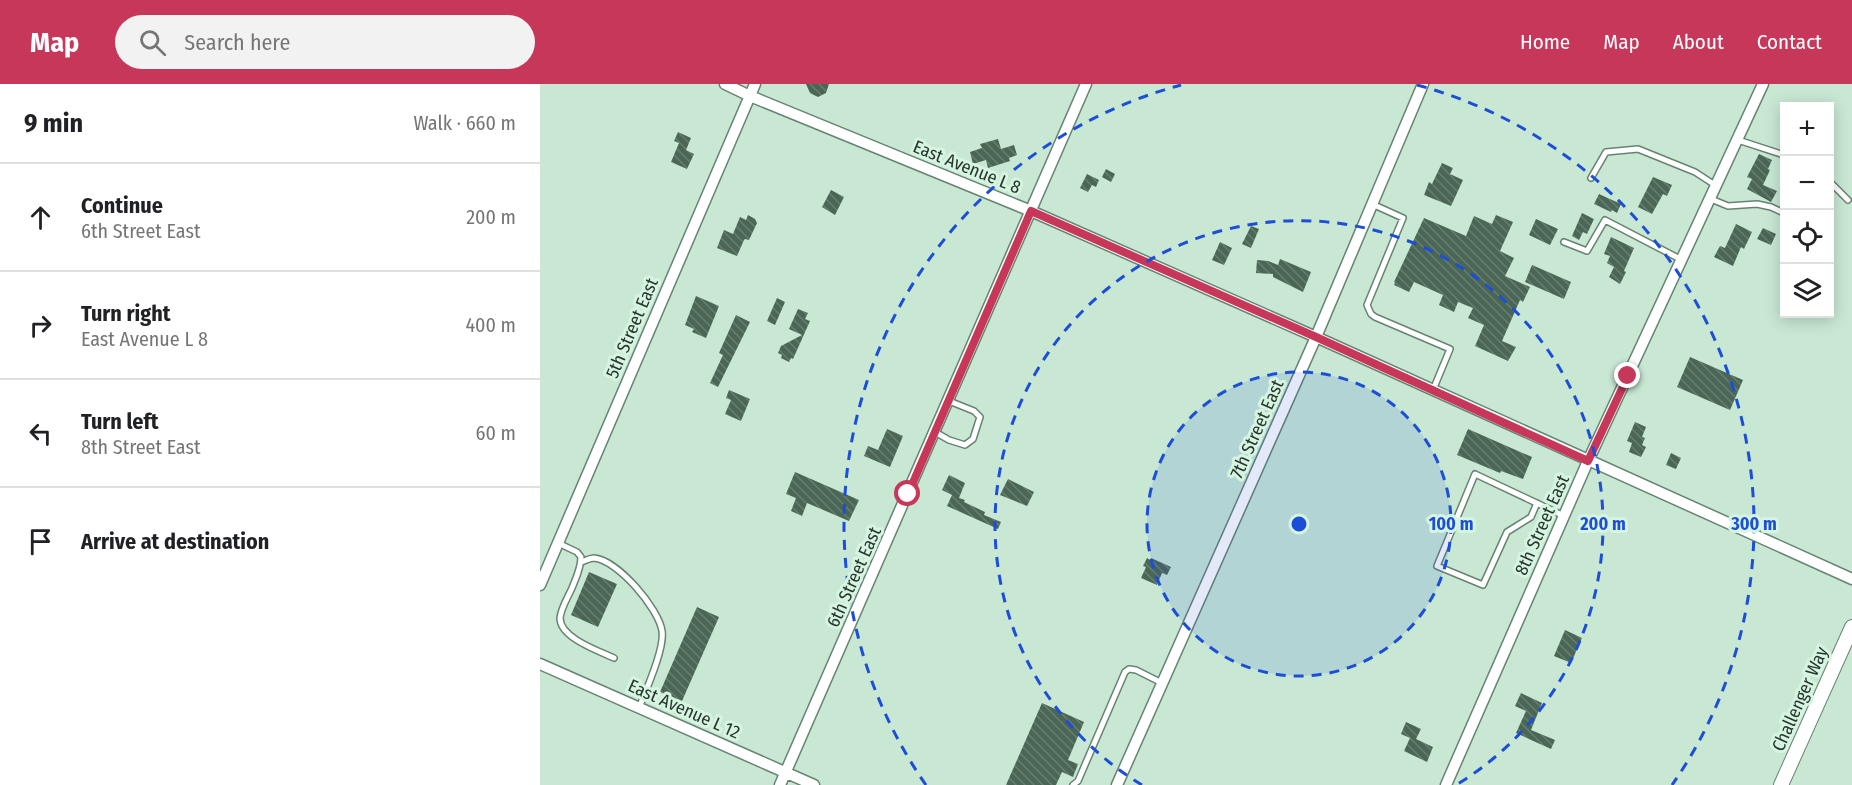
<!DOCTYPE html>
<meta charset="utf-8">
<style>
:root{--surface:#fff;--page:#f2f2f2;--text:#202124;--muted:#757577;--line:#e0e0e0;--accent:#c6375a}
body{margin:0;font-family:"Fira Sans Condensed",sans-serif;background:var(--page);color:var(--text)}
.controls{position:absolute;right:18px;top:18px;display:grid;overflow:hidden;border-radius:0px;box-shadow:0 3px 15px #0003}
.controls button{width:54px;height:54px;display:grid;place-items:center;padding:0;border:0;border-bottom:2px solid var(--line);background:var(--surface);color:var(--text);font:30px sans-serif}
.stop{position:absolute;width:18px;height:18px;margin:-14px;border:4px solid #c6375a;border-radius:50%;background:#fff}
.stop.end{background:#c6375a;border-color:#fff;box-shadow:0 2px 6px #0008}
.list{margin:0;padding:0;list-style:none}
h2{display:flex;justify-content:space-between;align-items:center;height:78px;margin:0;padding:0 24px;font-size:26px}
h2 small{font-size:20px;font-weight:400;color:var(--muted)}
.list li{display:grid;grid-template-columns:39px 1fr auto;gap:18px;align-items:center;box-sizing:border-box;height:108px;padding:0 24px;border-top:2px solid var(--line)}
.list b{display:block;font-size:22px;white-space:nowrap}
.list p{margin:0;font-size:20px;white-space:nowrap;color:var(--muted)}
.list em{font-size:20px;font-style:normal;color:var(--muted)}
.icon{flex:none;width:33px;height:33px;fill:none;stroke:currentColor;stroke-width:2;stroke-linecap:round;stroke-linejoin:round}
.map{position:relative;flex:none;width:1312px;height:701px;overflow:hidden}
header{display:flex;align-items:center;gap:36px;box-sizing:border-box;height:84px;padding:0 30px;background:var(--accent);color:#fff}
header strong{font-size:28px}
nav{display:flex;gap:33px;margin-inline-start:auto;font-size:21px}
.search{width:420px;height:54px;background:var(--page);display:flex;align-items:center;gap:15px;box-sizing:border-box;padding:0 21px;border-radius:33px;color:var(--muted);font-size:22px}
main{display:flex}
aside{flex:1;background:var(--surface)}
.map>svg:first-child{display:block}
</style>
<header>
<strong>Map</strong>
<div class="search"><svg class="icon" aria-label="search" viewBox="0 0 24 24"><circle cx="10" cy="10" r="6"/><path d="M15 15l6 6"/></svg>Search here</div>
<nav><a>Home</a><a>Map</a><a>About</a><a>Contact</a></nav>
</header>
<main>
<aside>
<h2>9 min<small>Walk · 660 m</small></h2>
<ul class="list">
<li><svg class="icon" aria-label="ahead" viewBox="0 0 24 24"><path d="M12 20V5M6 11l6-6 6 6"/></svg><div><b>Continue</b><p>6th Street East</p></div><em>200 m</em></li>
<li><svg class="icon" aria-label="right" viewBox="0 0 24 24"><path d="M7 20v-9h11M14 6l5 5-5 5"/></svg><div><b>Turn right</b><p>East Avenue L 8</p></div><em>400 m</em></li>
<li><svg class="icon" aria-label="left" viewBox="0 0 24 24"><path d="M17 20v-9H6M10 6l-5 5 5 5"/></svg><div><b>Turn left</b><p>8th Street East</p></div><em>60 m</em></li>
<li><svg class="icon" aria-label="arrive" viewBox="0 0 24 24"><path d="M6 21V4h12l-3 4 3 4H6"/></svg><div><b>Arrive at destination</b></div></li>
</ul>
</aside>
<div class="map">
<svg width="1312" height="701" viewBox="0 0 1312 701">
<defs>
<pattern id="building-back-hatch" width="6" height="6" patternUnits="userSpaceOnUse" patternTransform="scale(1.5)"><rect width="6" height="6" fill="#4a6655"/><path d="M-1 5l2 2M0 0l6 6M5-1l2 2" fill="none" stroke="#677d70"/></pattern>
</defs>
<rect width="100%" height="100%" fill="#c8e8d4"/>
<path fill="url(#building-back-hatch)" d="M266,0H289L286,9L278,13L270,9Z
M138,48L151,54L146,66L154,70L147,85L131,78L139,59L134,57Z
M458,55L461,65L474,61L477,71L469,74L470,77L448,84L446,76L433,80L430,68L442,64L440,60Z
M1219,70L1232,76L1228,85L1230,86L1223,101L1237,107L1231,118L1207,105L1212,95L1207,93Z
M902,79L913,84L910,90L923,96L911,122L884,111L889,98L892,100Z
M566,85L575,90L571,98L562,93Z
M547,90L559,96L556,103L552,101L548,108L540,104Z
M1113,93L1132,101L1127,112L1123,110L1112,130L1098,123Z
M291,106L304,113L295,131L282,123Z
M1059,110L1081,120L1077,129L1072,126L1071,128L1054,120Z
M1042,129L1054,135L1047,150L1043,148L1039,156L1032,152Z
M208,131L215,135L217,139L209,156L205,155L204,156L197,172L177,164L184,146L193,150L200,133L206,136Z
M956,131L973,138L960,167L974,174L965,192L990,203L983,218L980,216L962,257L976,263L968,277L935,262L944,241L928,234L933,224L918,218L914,228L899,221L903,211L874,198L869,208L854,201L855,199L854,198L884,134L926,152L934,132L952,140Z
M996,135L1018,145L1010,161L989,151Z
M1196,140L1212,148L1204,165L1201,163L1193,182L1174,173L1180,162L1185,164Z
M711,142L719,145L711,164L702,160Z
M1223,144L1236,150L1231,161L1217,155Z
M1071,153L1094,164L1084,187L1086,188L1080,200L1069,193L1074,183L1067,179L1070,172L1064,170Z
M680,158L692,164L684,181L672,176Z
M740,175L771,188L763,208L733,193V190L716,189L717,176L728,177L738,181Z
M992,181L1031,198L1024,215L985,198Z
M156,212L179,222L166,254L152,248L154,245L145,241Z
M237,214L245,218L235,241L227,237Z
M258,225L268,229L265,235L270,237L253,275L251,274L249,278L241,274L242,271L238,269L241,262L262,251L249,245Z
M196,231L210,238L178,303L170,299L183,271L179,269Z
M1150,273L1203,296L1190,326L1137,303Z
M189,306L210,315L201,337L185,330L191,316L186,314Z
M1095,338L1106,343L1102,353L1105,354L1102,361L1106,363L1101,373L1089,368L1092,359L1087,357Z
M347,345L363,352L350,383L324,372L328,362L338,366Z
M928,345L992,373L983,395L961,387L960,389L917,371Z
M1131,369L1141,374L1136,385L1126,381Z
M255,388L319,416L309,437L267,419L262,432L251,427L256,414L246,410Z
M409,391L425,399L419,414L425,416L424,418L445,428L444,431L461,438L458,445L407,422L412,411L402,406Z
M468,395L494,408L487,422L460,411Z
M607,474L610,476L611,474L631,483L627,491L622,489L617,501L601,494L606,483L603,482Z
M49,488L77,500L58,543L31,531Z
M157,523L179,533L142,617L120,608Z
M1025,546L1042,554L1031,579L1014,572Z
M981,609L1002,619L991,646L1015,656L1011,665L976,649L986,627L975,622Z
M502,619L544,638L528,676L538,680L533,693L522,688L516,701H466Z
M866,638L881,645L876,655L893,663L887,678L864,667L870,654L861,650Z"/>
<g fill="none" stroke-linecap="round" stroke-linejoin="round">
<g stroke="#678372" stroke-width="8">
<path id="lane" d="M1198,56L1244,71
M1051,94L1066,68L1098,65L1155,88L1175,101
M1290,98L1308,116
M1171,115L1188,122L1217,120L1231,123L1244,129
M832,120L863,134L827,221L831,230L835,233L910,265L893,306
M1024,158L1047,167L1065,136L1142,176
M395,348L409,356L425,361L433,355L440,333L434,327L409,317
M997,419L991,433L967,448L943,501L897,482L935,390L1024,432
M18,459L37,468L41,473C41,484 36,494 32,504C28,513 21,524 20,534C20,554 59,567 74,574
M41,478C45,477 50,474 54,474C78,476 119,525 122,547C125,564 106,606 99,624
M533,701L538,697L585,588L589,585L596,586L622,599"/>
</g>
<g stroke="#678372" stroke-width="13">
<path id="street" d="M185,0L210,12L491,127L776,253L1312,495
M0,501L215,0
M0,580L274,701
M240,701L546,0
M577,701L776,253L883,0
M906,701L1048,377L1223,0"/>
</g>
<g stroke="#678372" stroke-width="16">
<path id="secondary" d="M1241,701L1312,543"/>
</g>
<use href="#lane" stroke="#fff" stroke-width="5"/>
<use href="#street" stroke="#fff" stroke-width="10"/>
<use href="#secondary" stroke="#fff" stroke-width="14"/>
</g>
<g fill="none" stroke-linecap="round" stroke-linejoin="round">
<path stroke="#c6375a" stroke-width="8" d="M368,410L491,127L776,253L1048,377L1088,292"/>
</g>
<circle cx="759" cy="440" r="152" fill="#1d4ed8" fill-opacity=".12"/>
<g fill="none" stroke="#1d4ed8" stroke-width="3" stroke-dasharray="10 8">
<circle cx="759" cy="440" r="152"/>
<path d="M602 701A304 304 0 1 1 916 701"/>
<path d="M386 701A455 455 0 0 1 641 1M877 1A455 455 0 0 1 1132 701"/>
</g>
<g text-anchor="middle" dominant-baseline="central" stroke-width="6" stroke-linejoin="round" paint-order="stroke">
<g font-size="18" fill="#28342d" stroke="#d5f5e1">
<text transform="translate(427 83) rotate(22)">East Avenue L 8</text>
<text transform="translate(92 244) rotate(-67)">5th Street East</text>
<text transform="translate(717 345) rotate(-66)">7th Street East</text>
<text transform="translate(1002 441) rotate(-66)">8th Street East</text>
<text transform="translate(314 493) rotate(-66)">6th Street East</text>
<text transform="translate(1260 615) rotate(-66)">Challenger Way</text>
<text transform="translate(144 625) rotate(24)">East Avenue L 12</text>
</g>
</g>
<circle cx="759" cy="440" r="9" fill="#1d4ed8" stroke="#d5f5e1" stroke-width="3"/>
<g font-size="18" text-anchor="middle" font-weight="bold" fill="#1d4ed8" stroke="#d5f5e1" stroke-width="6" stroke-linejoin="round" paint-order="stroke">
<text x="911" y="446">100 m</text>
<text x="1063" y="446">200 m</text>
<text x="1214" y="446">300 m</text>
</g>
</svg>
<div class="controls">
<button>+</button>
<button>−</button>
<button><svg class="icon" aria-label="locate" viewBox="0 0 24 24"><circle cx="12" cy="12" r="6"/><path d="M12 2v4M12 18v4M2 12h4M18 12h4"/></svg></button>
<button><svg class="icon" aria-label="layers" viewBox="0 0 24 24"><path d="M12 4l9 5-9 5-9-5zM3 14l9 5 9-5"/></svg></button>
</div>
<div class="stop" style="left:368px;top:410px"></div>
<div class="stop end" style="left:1088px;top:292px"></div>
</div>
</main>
